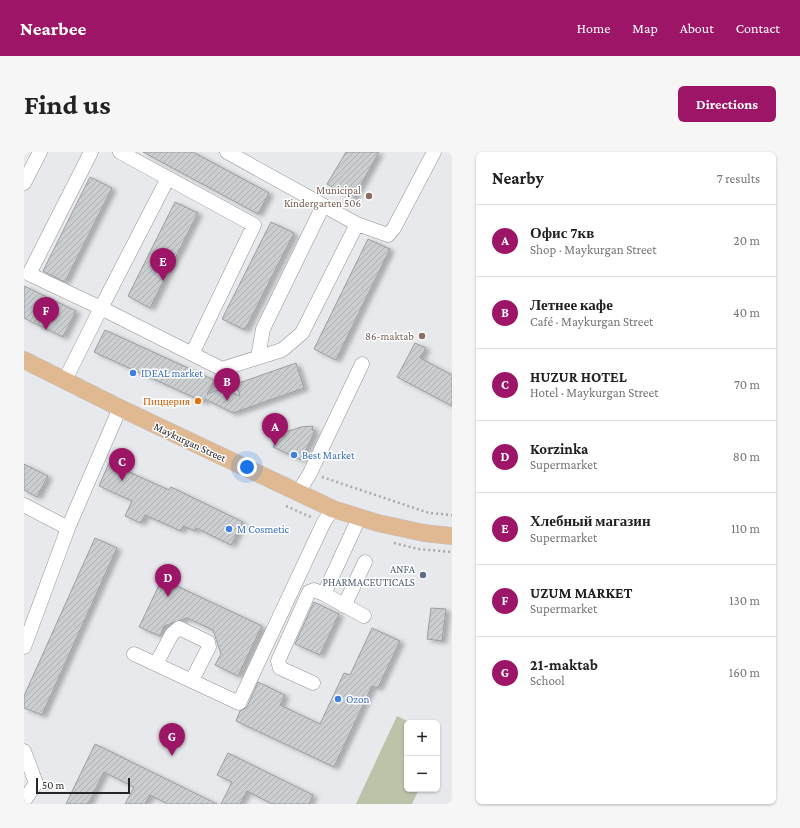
<!DOCTYPE html>
<meta charset="utf-8">
<style>
:root{--surface:#fff;--page:#f6f6f6;--text:#222;--muted:#767676;--line:#e0e0e0;--accent:#9d1566}
body{margin:0;font-family:"Crimson Pro",serif;background:var(--page);color:var(--text)}
.controls{position:absolute;right:12px;bottom:12px;display:grid;overflow:hidden;border-radius:6px;box-shadow:0 1px 3px #0004}
.controls button{width:36px;height:36px;display:grid;place-items:center;padding:0;border:0;border-bottom:1px solid var(--line);background:var(--surface);color:var(--text);font:20px sans-serif}
.scale{position:absolute;left:12px;bottom:10px;width:94px;box-sizing:border-box;padding-left:4px;border:2px solid #242526;border-top:0;font-size:11px;line-height:14px;white-space:nowrap;color:#242526;-webkit-text-stroke:3px #fff;paint-order:stroke}
.you{position:absolute;left:223px;top:315px;width:14px;height:14px;margin:-10px;border:3px solid #fff;border-radius:50%;background:#1a73e8;box-shadow:0 0 0 6px #1a73e833}
.badge{display:grid;place-items:center;width:26px;height:26px;border-radius:50%;background:var(--accent);color:#fff;font-size:13px;font-weight:700}
.pin{position:absolute;translate:-50% -33px;filter:drop-shadow(0 1px 2px #0008)}
.pin::after{content:'';position:absolute;top:21px;width:14px;height:12px;background:inherit;clip-path:polygon(0 0,100% 0,50% 100%)}
.list{margin:0;padding:0;list-style:none}
h2{display:flex;justify-content:space-between;align-items:center;height:52px;margin:0;padding:0 16px;font-size:17px}
h2 small{font-size:13px;font-weight:400;color:var(--muted)}
.list li{display:grid;grid-template-columns:26px 1fr auto;gap:12px;align-items:center;box-sizing:border-box;height:72px;padding:0 16px;border-top:1px solid var(--line)}
.list b{display:block;font-size:15px;white-space:nowrap}
.list p{margin:0;font-size:13px;white-space:nowrap;color:var(--muted)}
.list em{font-size:13px;font-style:normal;color:var(--muted)}
.map{position:relative;flex:none;width:428px;height:652px;overflow:hidden;border-radius:6px}
header{display:flex;align-items:center;gap:24px;box-sizing:border-box;height:56px;padding:0 20px;background:var(--accent);color:#fff}
header strong{font-size:19px}
nav{display:flex;gap:22px;margin-inline-start:auto;font-size:14px}
.intro{display:flex;align-items:center;justify-content:space-between;box-sizing:border-box;height:96px;padding:0 24px}
h1{margin:0;font-size:28px}
.button{padding:10px 18px;border-radius:6px;background:var(--accent);color:#fff;font-size:14px;font-weight:700}
main{display:flex;gap:24px;padding:0 24px}
aside{flex:1;background:var(--surface);border-radius:6px;box-shadow:0 1px 3px #0004}
.map>svg:first-child{display:block}
</style>
<header>
<strong>Nearbee</strong>
<nav><a>Home</a><a>Map</a><a>About</a><a>Contact</a></nav>
</header>
<div class="intro"><h1>Find us</h1><a class="button">Directions</a></div>
<main>
<div class="map">
<svg width="428" height="652" viewBox="0 0 428 652">
<defs>
<pattern id="building-hatch" width="6" height="6" patternUnits="userSpaceOnUse"><rect width="6" height="6" fill="#cbced0"/><path d="M-1 1l2-2M0 6l6-6M5 7l2-2" fill="none" stroke="#aeb1b2"/></pattern>
<filter id="shadow"><feDropShadow dx="4.5" dy="2.5" stdDeviation="2" flood-color="#0004"/></filter>
</defs>
<rect width="100%" height="100%" fill="#e7e9ec"/>
<path fill="#bbc3a8" d="M373,564L387,571H383V637H395L388,652H332Z"/>
<path fill="url(#building-hatch)" stroke="#9b9d9f" filter="url(#shadow)" d="M119,0H169L245,41L234,62Z
M322,0H355L329,47L303,32Z
M66,25L88,36L41,130L19,119Z
M151,50L174,61L126,156L104,144Z
M247,70L270,81L221,178L198,167Z
M344,87L366,97L312,208L290,197Z
M0,134L52,159L39,185L0,166Z
M81,178L190,228L183,242L197,237L216,244L212,232L272,211L280,236L209,261L181,247L180,250L70,200Z
M391,191L402,196L396,206L428,223V254L373,225Z
M289,274L288,278L291,279L277,308L249,295L255,282L277,275Z
M85,311L145,338L147,335L219,370L207,393L172,376L171,379L159,374L157,379L121,363L117,371L101,364L108,349L75,334Z
M0,312L24,324L13,345L0,338Z
M71,386L93,396L18,563L0,556V544Z
M138,427L238,474L214,524L191,513L197,502L189,478L163,466L140,474L136,484L115,475Z
M290,450L315,462L296,503L271,492Z
M407,456L422,457L418,489L403,487Z
M348,476L376,489L354,536L348,534L310,615L212,569L216,559L223,555L234,530L261,543L256,553L296,572L320,521L326,523Z
M71,592L193,652H144L126,643L121,652H101L110,635L80,620L64,652H42Z
M204,601L289,643L285,652H248L223,639L216,652H197L208,630L193,623Z"/>
<g fill="none" stroke-linecap="round" stroke-linejoin="round">
<g stroke="#909294" stroke-width="15">
<path id="minor" d="M67,0L5,122L77,156L144,26
M96,0L230,73L168,202
M203,0L333,72L364,83L370,76L410,0
M0,31L16,0
M234,205L239,177L299,54
M41,228L77,156L198,217L258,198L278,181L333,72
M274,341L286,321L338,212
M0,353L44,376
M300,442L340,464
M320,454L341,410
M0,495L44,376L96,256
M110,502L215,551L300,370L309,357
M132,512L148,482L155,476L184,490L185,495L168,528
M289,531L256,516L254,509L285,440L290,438L300,442L335,366
M0,599L12,631L0,649"/>
</g>
<g stroke="#c6c6c7" stroke-width="18">
<path id="major" d="M0,208L96,256L309,357L354,371L400,381L428,384"/>
</g>
<path stroke="#a8aaac" stroke-width="2.5" stroke-dasharray="2 3" stroke-linecap="butt" d="M298,325L405,361L428,363
M262,354L289,366
M370,391L394,397L428,400"/>
<use href="#minor" stroke="#fff" stroke-width="14"/>
<use href="#major" stroke="#e0b992" stroke-width="17"/>
</g>
<g fill="#8d6e63" stroke="#fff" stroke-width="1.5">
<circle cx="345" cy="44" r="4"/>
<circle cx="398" cy="184" r="4"/>
</g>
<g fill="#3f7fe0" stroke="#fff" stroke-width="1.5">
<circle cx="109" cy="221" r="4"/>
<circle cx="270" cy="303" r="4"/>
<circle cx="205" cy="377" r="4"/>
<circle cx="314" cy="547" r="4"/>
</g>
<circle fill="#e8710a" stroke="#fff" stroke-width="1.5" cx="174" cy="249" r="4"/>
<circle fill="#5c6f8a" stroke="#fff" stroke-width="1.5" cx="399" cy="423" r="4"/>
<g text-anchor="middle" dominant-baseline="central" stroke-width="3" stroke-linejoin="round" paint-order="stroke">
<g font-size="11" fill="#785e54" stroke="#fff" text-anchor="end">
<text x="337" y="38">Municipal<tspan x="337" dy="13">Kindergarten 506</tspan></text>
<text x="390" y="184">86-maktab</text>
</g>
<g font-size="11" fill="#366cbe" stroke="#fff" text-anchor="start">
<text x="117" y="221">IDEAL market</text>
<text x="278" y="303">Best Market</text>
<text x="213" y="377">M Cosmetic</text>
<text x="322" y="547">Ozon</text>
</g>
<g font-size="11" fill="#c56008" stroke="#fff" text-anchor="end">
<text x="166" y="249">Пиццерия</text>
</g>
<g font-size="11" fill="#242526" stroke="#fff">
<text transform="translate(166 290) rotate(25)">Maykurgan Street</text>
</g>
<g font-size="11" fill="#4e5e75" stroke="#fff" text-anchor="end">
<text x="391" y="417">ANFA<tspan x="391" dy="13">PHARMACEUTICALS</tspan></text>
</g>
</g>
</svg>
<div class="controls">
<button>+</button>
<button>−</button>
</div>
<div class="scale">50 m</div>
<div class="you"></div>
<div class="pin badge" style="left:251px;top:294px">A</div>
<div class="pin badge" style="left:203px;top:249px">B</div>
<div class="pin badge" style="left:98px;top:329px">C</div>
<div class="pin badge" style="left:144px;top:445px">D</div>
<div class="pin badge" style="left:139px;top:129px">E</div>
<div class="pin badge" style="left:22px;top:178px">F</div>
<div class="pin badge" style="left:148px;top:604px">G</div>
</div>
<aside>
<h2>Nearby<small>7 results</small></h2>
<ul class="list">
<li><span class="badge">A</span><div><b>Офис 7кв</b><p>Shop · Maykurgan Street</p></div><em>20 m</em></li>
<li><span class="badge">B</span><div><b>Летнее кафе</b><p>Café · Maykurgan Street</p></div><em>40 m</em></li>
<li><span class="badge">C</span><div><b>HUZUR HOTEL</b><p>Hotel · Maykurgan Street</p></div><em>70 m</em></li>
<li><span class="badge">D</span><div><b>Korzinka</b><p>Supermarket</p></div><em>80 m</em></li>
<li><span class="badge">E</span><div><b>Хлебный магазин</b><p>Supermarket</p></div><em>110 m</em></li>
<li><span class="badge">F</span><div><b>UZUM MARKET</b><p>Supermarket</p></div><em>130 m</em></li>
<li><span class="badge">G</span><div><b>21-maktab</b><p>School</p></div><em>160 m</em></li>
</ul>
</aside>
</main>
